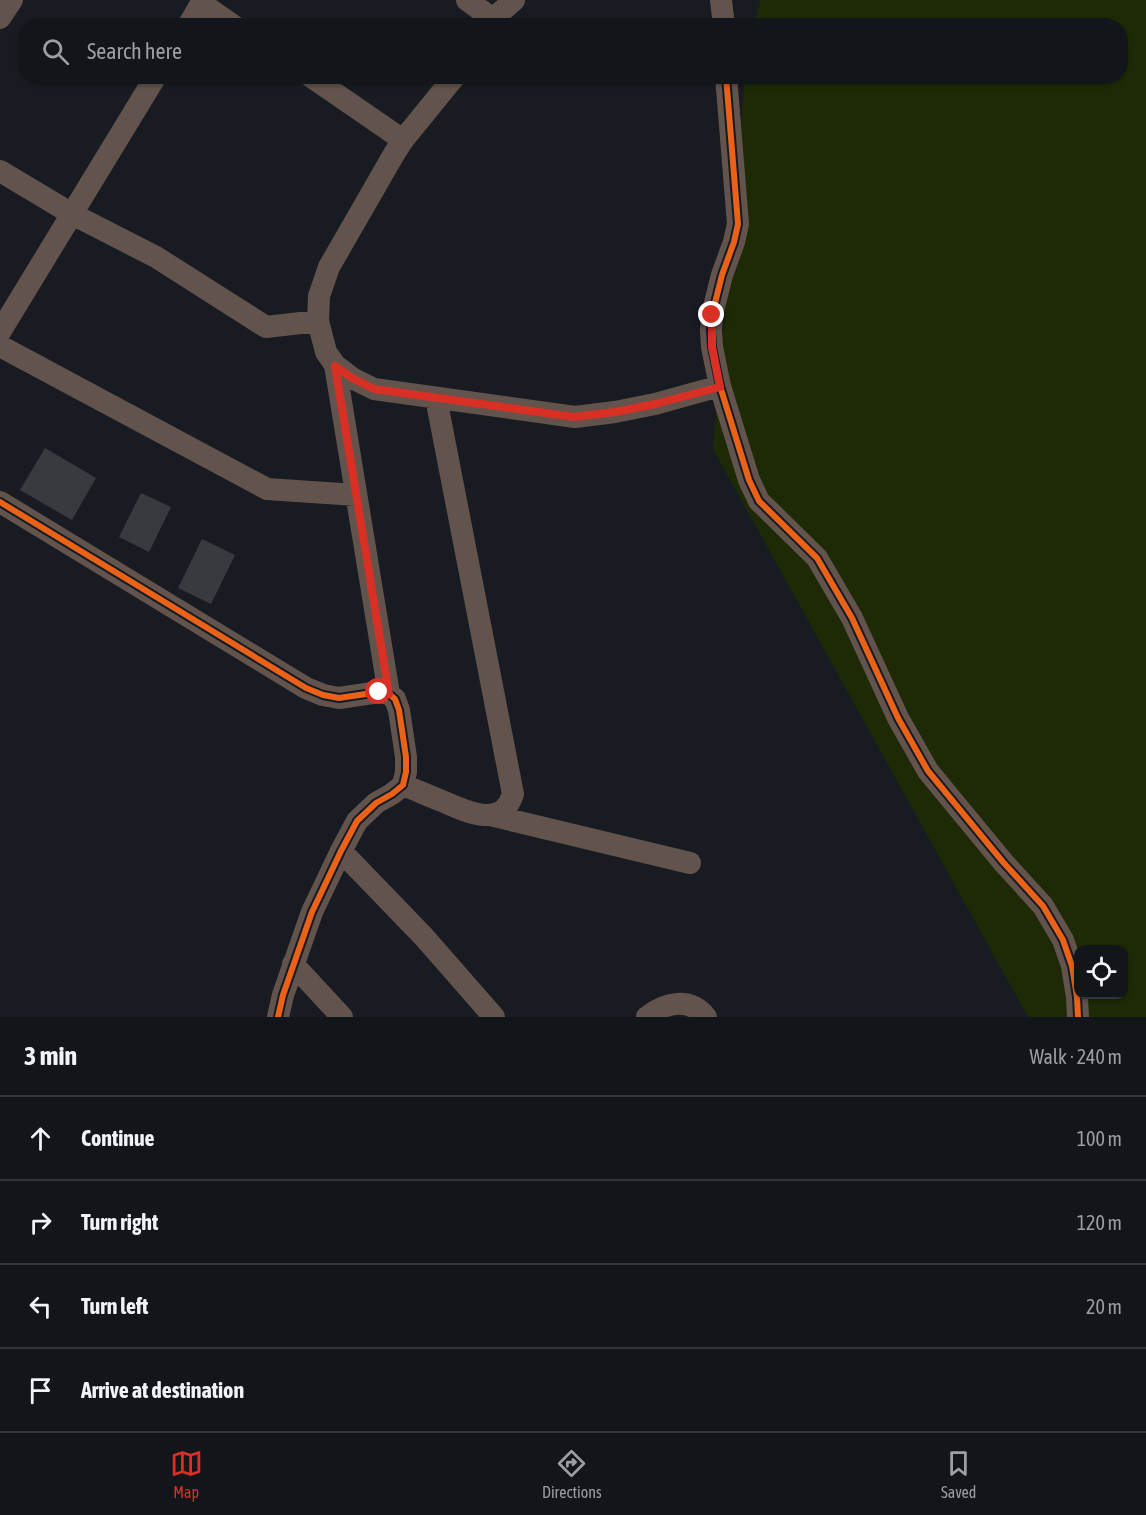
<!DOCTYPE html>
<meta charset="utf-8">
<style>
:root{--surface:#12151a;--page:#1b1e23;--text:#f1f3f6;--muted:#9c9fa2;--line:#313439;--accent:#d93025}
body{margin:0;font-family:"Asap Condensed",sans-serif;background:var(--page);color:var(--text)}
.controls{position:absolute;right:18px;bottom:18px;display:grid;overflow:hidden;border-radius:12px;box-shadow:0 2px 4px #0004}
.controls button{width:54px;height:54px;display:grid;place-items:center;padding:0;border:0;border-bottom:2px solid var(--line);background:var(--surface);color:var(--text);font:30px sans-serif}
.stop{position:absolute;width:18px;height:18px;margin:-14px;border:4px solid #d93025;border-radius:50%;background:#fff}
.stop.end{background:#d93025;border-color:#fff;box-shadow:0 2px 6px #0008}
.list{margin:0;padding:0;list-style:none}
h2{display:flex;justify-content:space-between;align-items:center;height:78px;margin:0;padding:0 24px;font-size:26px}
h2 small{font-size:20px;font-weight:400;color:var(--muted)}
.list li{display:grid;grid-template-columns:39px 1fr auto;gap:18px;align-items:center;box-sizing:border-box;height:84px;padding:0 24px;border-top:2px solid var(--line)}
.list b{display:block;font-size:22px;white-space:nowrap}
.list em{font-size:20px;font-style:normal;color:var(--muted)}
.icon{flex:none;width:33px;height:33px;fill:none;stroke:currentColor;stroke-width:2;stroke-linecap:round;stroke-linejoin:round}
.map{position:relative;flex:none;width:1146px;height:1017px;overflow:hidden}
.search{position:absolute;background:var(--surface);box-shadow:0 2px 4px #0004;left:18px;right:18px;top:18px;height:66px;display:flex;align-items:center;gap:15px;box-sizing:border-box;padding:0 21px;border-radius:24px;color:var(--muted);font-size:22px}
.sheet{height:414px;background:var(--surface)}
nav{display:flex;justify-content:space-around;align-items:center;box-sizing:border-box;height:84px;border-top:2px solid var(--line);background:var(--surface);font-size:16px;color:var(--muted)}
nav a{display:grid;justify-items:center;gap:3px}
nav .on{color:var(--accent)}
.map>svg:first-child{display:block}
</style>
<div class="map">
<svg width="1146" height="1017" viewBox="0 0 1146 1017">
<rect width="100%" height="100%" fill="#181c22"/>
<path fill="#1d2a05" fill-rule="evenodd" d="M761,0H1146V1017H1028L713,449L745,77L1120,76V26L753,25ZM1078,950H1124V994H1078Z"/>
<path fill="#373b3f" d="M45,448L96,478L72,520L20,490Z
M141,493L171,507L149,552L119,537Z
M202,539L235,555L211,604L178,588Z"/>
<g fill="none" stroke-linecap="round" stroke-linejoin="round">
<path stroke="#62544c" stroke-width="22" d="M467,0L493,19
M721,0L724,26
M201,3L234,26
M0,18L12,0
M188,26L203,0
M489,26L493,19L514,0
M310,76L403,140
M455,76L403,140L394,154L329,267L319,296L318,321L326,352L335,365L352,378L374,389L575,417L615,412L655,404L720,386
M726,76L738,224L734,242L722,275L712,315L711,330L712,347L720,386L749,480L759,501L817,558L852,618L898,718L928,771L1003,862L1043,906L1063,940L1072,966L1077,997L1078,1017
M0,171L72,214L156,257L266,327L318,321
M0,332L156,76
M0,346L267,489L356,495
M335,365L389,694
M0,502L306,688L323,695L339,698L379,692L389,694L395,699L399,710L406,757V772L403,785L392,794L376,803L357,821L341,851L312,912L283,995L278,1017
M403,785C416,790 429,796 442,801C465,811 502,830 513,794L436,398
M490,815L690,863
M341,851L424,937L494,1017
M293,964L342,1017
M647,1017C665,1002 690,997 706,1017"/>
<g stroke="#151b25" stroke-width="10">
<path id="cycleway" d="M726,76L738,224L734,242L722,275L712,315L711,330L712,347L720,386L749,480L759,501L817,558L852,618L898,718L928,771L1003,862L1043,906L1063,940L1072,966L1077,997L1078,1017
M0,502L306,688L323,695L339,698L379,692L389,694L395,699L399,710L406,757V772L403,785L392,794L376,803L357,821L341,851L312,912L283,995L278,1017"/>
</g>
<use href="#cycleway" stroke="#ea6118" stroke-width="6"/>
</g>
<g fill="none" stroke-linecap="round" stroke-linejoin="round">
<path stroke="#d93025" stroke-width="8" d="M379,692L389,694L335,366L352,378L374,389L574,417L615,412L655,404L720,387L712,347V315"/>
</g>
</svg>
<div class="controls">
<button><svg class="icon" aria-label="locate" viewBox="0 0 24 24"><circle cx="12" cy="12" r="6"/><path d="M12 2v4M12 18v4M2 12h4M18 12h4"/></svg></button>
</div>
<div class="stop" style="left:379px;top:692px"></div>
<div class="stop end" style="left:712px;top:315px"></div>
<div class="search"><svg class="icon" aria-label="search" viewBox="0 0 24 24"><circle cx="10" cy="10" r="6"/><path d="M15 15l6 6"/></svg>Search here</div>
</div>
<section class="sheet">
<h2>3 min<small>Walk · 240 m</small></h2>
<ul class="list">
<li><svg class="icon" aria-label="ahead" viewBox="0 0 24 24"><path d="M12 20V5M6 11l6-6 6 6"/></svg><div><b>Continue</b></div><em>100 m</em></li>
<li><svg class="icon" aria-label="right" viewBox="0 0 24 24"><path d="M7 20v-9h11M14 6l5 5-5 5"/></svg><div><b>Turn right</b></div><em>120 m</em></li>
<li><svg class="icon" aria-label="left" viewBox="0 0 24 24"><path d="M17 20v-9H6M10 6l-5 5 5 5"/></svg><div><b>Turn left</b></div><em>20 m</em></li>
<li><svg class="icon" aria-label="arrive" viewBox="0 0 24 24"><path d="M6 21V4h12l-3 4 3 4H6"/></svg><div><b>Arrive at destination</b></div></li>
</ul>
</section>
<nav>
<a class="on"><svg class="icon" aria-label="map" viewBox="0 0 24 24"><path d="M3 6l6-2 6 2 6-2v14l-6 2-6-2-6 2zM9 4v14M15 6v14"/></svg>Map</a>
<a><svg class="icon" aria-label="directions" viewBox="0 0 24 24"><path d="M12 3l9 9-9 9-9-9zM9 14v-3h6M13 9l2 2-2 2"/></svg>Directions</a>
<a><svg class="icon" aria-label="saved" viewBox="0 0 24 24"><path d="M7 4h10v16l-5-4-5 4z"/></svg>Saved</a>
</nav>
